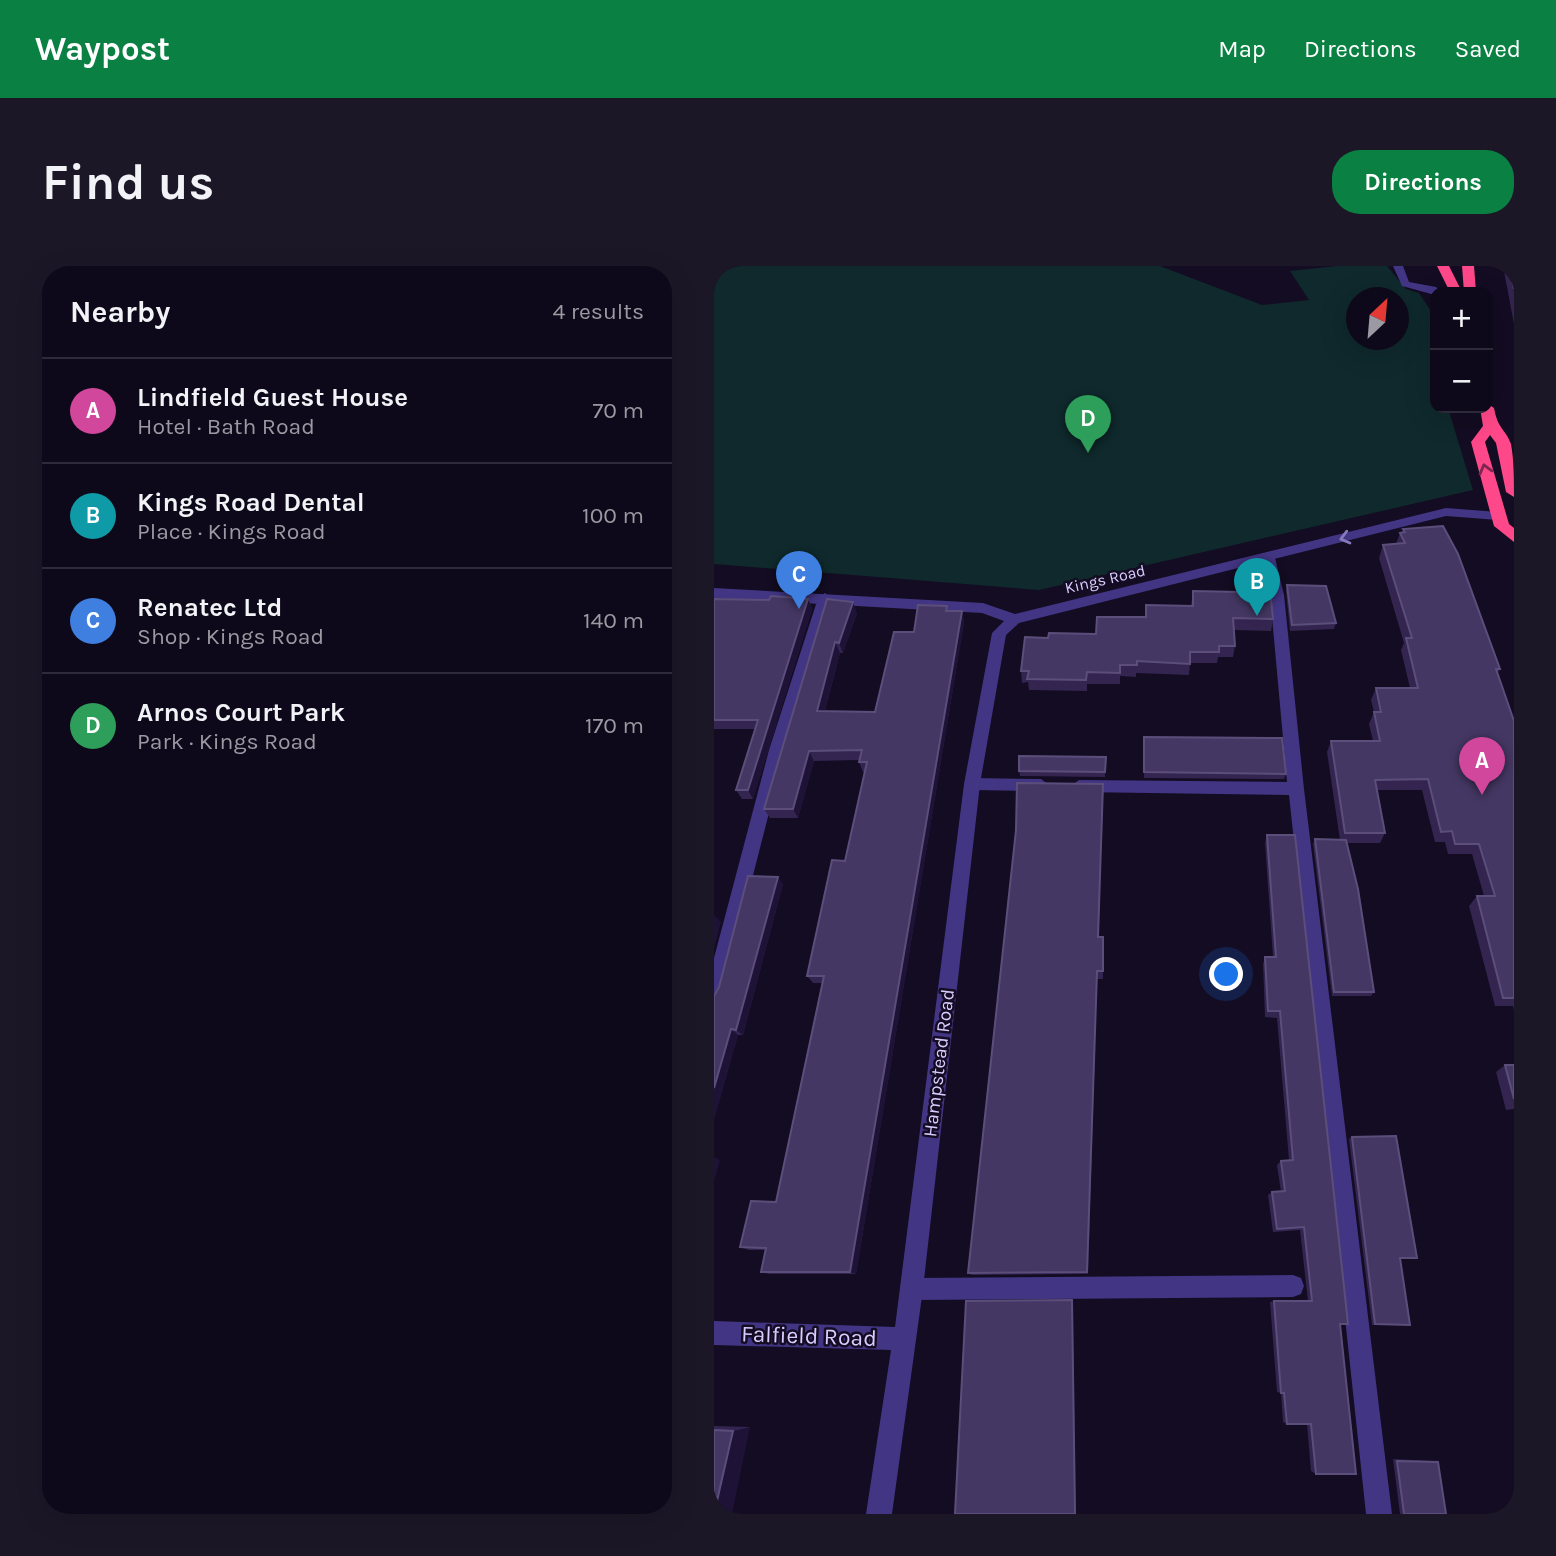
<!DOCTYPE html>
<meta charset="utf-8">
<style>
:root{--surface:#0e091a;--page:#1c1727;--text:#f1f3f6;--muted:#9b9aa2;--line:#2e2a39;--accent:#0b8043}
body{margin:0;font-family:Karla,sans-serif;background:var(--page);color:var(--text)}
.controls{position:absolute;right:21px;top:21px;display:grid;overflow:hidden;border-radius:14px;box-shadow:0 7px 28px #0002}
.controls button{width:63px;height:63px;display:grid;place-items:center;padding:0;border:0;border-bottom:2px solid var(--line);background:var(--surface);color:var(--text);font:35px sans-serif}
.compass{position:absolute;left:632px;top:21px;width:63px;height:63px;border-radius:50%;background:var(--surface);box-shadow:0 7px 28px #0002;rotate:26deg}
.you{position:absolute;left:513px;top:709px;width:24px;height:24px;margin:-18px;border:5px solid #fff;border-radius:50%;background:#1a73e8;box-shadow:0 0 0 10px #1a73e833}
.badge{display:grid;place-items:center;width:46px;height:46px;border-radius:50%;background:var(--accent);color:#fff;font-size:23px;font-weight:700}
.pin{position:absolute;translate:-50% -58px;filter:drop-shadow(0 2px 4px #0008)}
.pin::after{content:'';position:absolute;top:37px;width:24px;height:21px;background:inherit;clip-path:polygon(0 0,100% 0,50% 100%)}
.list{margin:0;padding:0;list-style:none}
h2{display:flex;justify-content:space-between;align-items:center;height:91px;margin:0;padding:0 28px;font-size:30px}
h2 small{font-size:23px;font-weight:400;color:var(--muted)}
.list li{display:grid;grid-template-columns:46px 1fr auto;gap:21px;align-items:center;box-sizing:border-box;height:105px;padding:0 28px;border-top:2px solid var(--line)}
.list b{display:block;font-size:26px;white-space:nowrap}
.list p{margin:0;font-size:23px;white-space:nowrap;color:var(--muted)}
.list em{font-size:23px;font-style:normal;color:var(--muted)}
.map{position:relative;flex:none;width:800px;height:1248px;overflow:hidden;border-radius:28px}
header{display:flex;align-items:center;gap:42px;box-sizing:border-box;height:98px;padding:0 35px;background:var(--accent);color:#fff}
header strong{font-size:33px}
nav{display:flex;gap:38px;margin-inline-start:auto;font-size:24px}
.intro{display:flex;align-items:center;justify-content:space-between;box-sizing:border-box;height:168px;padding:0 42px}
h1{margin:0;font-size:49px}
.button{padding:18px 32px;border-radius:28px;background:var(--accent);color:#fff;font-size:24px;font-weight:700}
main{display:flex;gap:42px;padding:0 42px}
aside{flex:1;background:var(--surface);border-radius:28px;box-shadow:0 7px 28px #0002}
.map>svg:first-child{display:block}
</style>
<header>
<strong>Waypost</strong>
<nav><a>Map</a><a>Directions</a><a>Saved</a></nav>
</header>
<div class="intro"><h1>Find us</h1><a class="button">Directions</a></div>
<main>
<aside>
<h2>Nearby<small>4 results</small></h2>
<ul class="list">
<li><span class="badge" style="background:#d1479c">A</span><div><b>Lindfield Guest House</b><p>Hotel · Bath Road</p></div><em>70 m</em></li>
<li><span class="badge" style="background:#0f9aa8">B</span><div><b>Kings Road Dental</b><p>Place · Kings Road</p></div><em>100 m</em></li>
<li><span class="badge" style="background:#3f7fe0">C</span><div><b>Renatec Ltd</b><p>Shop · Kings Road</p></div><em>140 m</em></li>
<li><span class="badge" style="background:#2e9e5b">D</span><div><b>Arnos Court Park</b><p>Park · Kings Road</p></div><em>170 m</em></li>
</ul>
</aside>
<div class="map">
<svg width="800" height="1248" viewBox="0 0 800 1248">
<rect width="100%" height="100%" fill="#130c22"/>
<path fill="#0f292c" fill-rule="evenodd" d="M0,0H446L548,39L595,34L576,5L623,0H673L692,23L705,27L720,50L721,142H734L759,224L325,324L0,298ZM642,32H684V74H642Z"/>
<g fill="none" stroke-linecap="round" stroke-linejoin="round">
<path fill="#423583" fill-rule="evenodd" d="M679,0H689L695,16L722,21L727,26H721V29L688,20Z
M554,288L561,292L570,329L590,523L678,1248H652L575,529L365,526L357,520L365,514L573,516L556,329L547,292Z
M111,327L118,332L71,484L9,727L7,733L0,736V692L55,484L104,332Z
M258,512L327,513L335,519L327,525L258,524L250,518Z
M579,1009L587,1012L590,1020L587,1028L579,1031L198,1034L190,1031L187,1023L190,1015L198,1012Z"/>
<path fill="#423583" fill-rule="evenodd" d="M732,242L784,246L790,250L784,254L732,250L305,357L292,369L266,518L209,1023L178,1248H152L177,1084L0,1079V1055L181,1061L250,518L278,367L290,355L268,347L0,332V322L269,337L301,348Z"/>
<path fill="#ff4889" fill-rule="evenodd" d="M723,0H735L748,26H736Z
M748,0H760L762,26H750Z
M774,138L780,142C784,164 791,162 797,178C800,194 800,214 800,231L792,226L782,177L776,169L771,176L795,258L800,262V276L780,260L757,176L769,160L766,142H774Z"/>
</g>
<path fill="#332550" d="M789,0H800V58Z
M689,263L786,403L783,408L800,455V744L799,740H781L755,640L763,630H770L758,588H734L731,576H721L708,524H663L671,567L666,577H633L660,726L657,730H618L599,578L601,573L626,574L613,486L617,475H659L655,458L660,446L657,434L662,422H696L687,384L690,377L665,292L669,279L682,278L686,267L688,266Z
M525,313L559,353L557,365L520,364L521,380L519,391H504L503,397H476L475,409L422,407V411L406,410V418H373V425L315,424L314,416L308,417L307,405L334,372L382,368L431,351L477,340L479,325L523,326Z
M573,319L622,357L620,363L576,365L572,325Z
M0,333H94L98,343L39,533H28L22,524L41,463H0Z
M113,333L143,347L129,387H126L111,445L161,446L200,366L234,345H248L250,356L142,1008H55L47,1006L52,984H35L26,981L62,936L108,717H99L93,710L131,595L150,506H149L145,496V494L100,495L84,552H56L50,543Z
M430,471L572,508L570,513L430,512Z
M392,491L391,511L306,510L305,505Z
M389,518L384,671H389V713H383L374,1008L258,1009L254,1007Z
M553,569L634,1058H626L602,1208L597,1205L593,1158H573L569,1156L567,1127L563,1126L556,1036L560,1035H594L586,964L559,966L554,929L558,926H567L563,899L567,895L575,894L563,752L551,751L549,698L551,691H559L551,577Z
M69,618L29,769H24L0,853L1,729Z
M791,799H800V843L792,844L782,806Z
M638,871L703,992L699,993H686L692,1059H658L635,873Z
M0,1160L36,1161L0,1248Z
M679,1193L719,1195L724,1196L732,1248H686Z"/>
<path fill="#1e1336" d="M94,333L98,343L39,533L34,524Z
M139,336L143,347L129,387L125,377Z
M248,345L250,356L142,1008L136,1006Z
M121,376L126,387L108,456L103,445Z
M95,485L100,495L84,552L79,543Z
M64,611L69,618L29,769L22,764Z
M0,649L7,656L0,682Z
M383,705V713L374,1008L373,1006Z
M17,763L24,769L0,853V822Z
M0,891L6,894L0,915Z
M358,1034L359,1035L362,1248H361Z
M36,1161L18,1248H0L19,1165Z"/>
<path fill="#443763" stroke="#5c4e7b" stroke-width="2" d="M795,0H800V23Z
M729,260L744,288L786,403H782L800,455V732H789L763,630H781L765,578H741L738,565L727,566L714,513L661,514L671,567H631L617,475H666L660,446H667L662,422H704L692,372H698L669,279L691,277L686,267L691,266L689,263Z
M525,313H555L559,353L519,352L521,380H505V386H476V398L423,395V399H406V407L373,406L372,414L313,413L315,405H307L311,371L334,372L335,367L382,368L383,351H432V339L479,340V325L526,326Z
M573,319L612,320L622,357L578,359Z
M57,330L94,333L34,524H22L44,454H0V333L55,334Z
M113,333L139,336L125,377L121,376L103,445L161,446L180,366H200L204,339L233,340L232,345H248L136,1006H47L52,982L26,981L37,935L62,936L110,710H93L118,594L131,595L153,496H145L148,484L95,485L79,543H50Z
M430,471L568,472L572,508L430,506Z
M305,490L392,491L391,506L305,505Z
M303,517L389,518L384,671H389V705H383L373,1006L254,1007L302,564Z
M553,569H581L634,1058H626L642,1208H602L597,1158H573L570,1127H567L560,1035H598L590,961L563,963L558,926L571,925L567,895L579,894L566,745H554L551,691H562Z
M601,573L632,574L644,623L660,726H620Z
M34,610L64,611L22,764L17,763L0,822V730L5,721Z
M791,799H800V833L796,818Z
M682,870L703,992H686L696,1059L661,1058L638,871Z
M358,1034L361,1248H241L252,1035Z
M0,1164L19,1165L0,1248Z
M683,1195L724,1196L732,1248H690Z"/>
<defs><path id="oneway-chevron" d="M-2-3.5L2.5 0L-2 3.5" fill="none" stroke-width="1.6" stroke-linecap="round" stroke-linejoin="round" transform="scale(1.75)"/></defs>
<use stroke="#7d2750" href="#oneway-chevron" transform="translate(771 203) rotate(-105)"/>
<use stroke="#8679bb" href="#oneway-chevron" transform="translate(631 272) rotate(165)"/>
<g text-anchor="middle" dominant-baseline="central" stroke-width="5" stroke-linejoin="round" paint-order="stroke">
<g font-size="16" fill="#d9cdff" stroke="#130c22">
<text transform="translate(391 313) rotate(-13)">Kings Road</text>
</g>
<g font-size="19" fill="#d9cdff" stroke="#130c22">
<text transform="translate(225 797) rotate(-83)">Hampstead Road</text>
</g>
<g font-size="23" fill="#d9cdff" stroke="#130c22">
<text transform="translate(95 1070) rotate(2)">Falfield Road</text>
</g>
</g>
</svg>
<div class="controls">
<button>+</button>
<button>−</button>
</div>
<svg class="compass" viewBox="-18 -18 36 36"><path d="M0-13l5 13h-10z" fill="#e53935"/><path d="M0 13l5-13h-10z" fill="#9b9aa2"/></svg>
<div class="you"></div>
<div class="pin badge" style="left:768px;top:529px;background:#d1479c">A</div>
<div class="pin badge" style="left:543px;top:350px;background:#0f9aa8">B</div>
<div class="pin badge" style="left:85px;top:343px;background:#3f7fe0">C</div>
<div class="pin badge" style="left:374px;top:187px;background:#2e9e5b">D</div>
</div>
</main>
